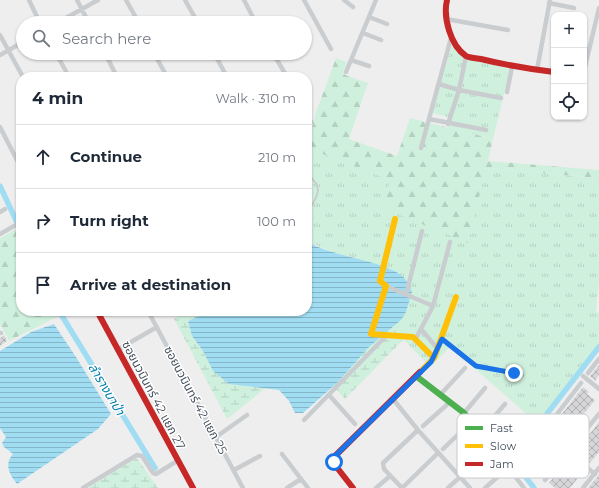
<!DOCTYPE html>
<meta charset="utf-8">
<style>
:root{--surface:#fff;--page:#f6f6f7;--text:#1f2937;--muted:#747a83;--line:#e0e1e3}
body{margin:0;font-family:Montserrat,"Noto Sans Thai",sans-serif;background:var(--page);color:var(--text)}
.controls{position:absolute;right:12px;top:12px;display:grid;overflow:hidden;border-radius:8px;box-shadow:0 1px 3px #0004}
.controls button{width:36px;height:36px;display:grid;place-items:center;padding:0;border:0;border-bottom:1px solid var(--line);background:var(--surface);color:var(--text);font:20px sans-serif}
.stop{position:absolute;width:12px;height:12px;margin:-9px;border:3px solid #1a73e8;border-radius:50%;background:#fff}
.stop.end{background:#1a73e8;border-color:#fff;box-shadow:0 1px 4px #0008}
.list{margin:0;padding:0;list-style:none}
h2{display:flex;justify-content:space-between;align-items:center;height:52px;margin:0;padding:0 16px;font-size:17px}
h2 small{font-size:13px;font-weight:400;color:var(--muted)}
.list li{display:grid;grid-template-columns:26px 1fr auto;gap:12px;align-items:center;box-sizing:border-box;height:64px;padding:0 16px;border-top:1px solid var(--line)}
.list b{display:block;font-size:15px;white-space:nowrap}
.list em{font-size:13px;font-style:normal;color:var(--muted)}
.icon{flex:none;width:22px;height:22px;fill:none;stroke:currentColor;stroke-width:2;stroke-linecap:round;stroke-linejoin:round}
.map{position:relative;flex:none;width:599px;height:488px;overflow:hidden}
.search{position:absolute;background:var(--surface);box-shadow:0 1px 3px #0004;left:16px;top:16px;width:296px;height:44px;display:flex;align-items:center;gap:10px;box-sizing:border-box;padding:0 14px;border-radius:22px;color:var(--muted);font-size:15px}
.panel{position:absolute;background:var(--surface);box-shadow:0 1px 3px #0004;left:16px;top:72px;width:296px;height:244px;border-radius:16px}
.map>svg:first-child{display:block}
</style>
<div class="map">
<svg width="599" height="488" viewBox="0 0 599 488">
<defs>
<pattern id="grass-tufts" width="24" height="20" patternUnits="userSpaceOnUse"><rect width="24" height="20" fill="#d0f0de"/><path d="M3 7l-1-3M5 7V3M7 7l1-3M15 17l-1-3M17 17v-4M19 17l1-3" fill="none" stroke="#b4d0c1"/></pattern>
<pattern id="forest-firs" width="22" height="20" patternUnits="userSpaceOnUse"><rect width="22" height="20" fill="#d0f0de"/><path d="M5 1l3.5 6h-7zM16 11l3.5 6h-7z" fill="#b4d0c1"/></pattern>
<pattern id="wetland-marsh" width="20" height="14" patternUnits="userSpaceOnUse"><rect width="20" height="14" fill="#d0f0de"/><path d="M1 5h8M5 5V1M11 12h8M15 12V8" fill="none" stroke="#b4d0c1"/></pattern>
<pattern id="water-rules" width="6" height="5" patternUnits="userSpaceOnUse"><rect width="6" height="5" fill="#a1ddf2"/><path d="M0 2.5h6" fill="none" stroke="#85b6c7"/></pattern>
<pattern id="building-cross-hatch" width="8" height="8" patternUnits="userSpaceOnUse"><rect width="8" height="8" fill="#d6d6d8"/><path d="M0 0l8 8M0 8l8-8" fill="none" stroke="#afb0b2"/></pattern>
</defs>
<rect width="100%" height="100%" fill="#efeeee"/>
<path fill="url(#grass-tufts)" d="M452,44L468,59L510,69L493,139L448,128L452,118L432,113Z
M307,148L391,180L467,243L486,168L599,178V281L596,312L599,313V344L539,425L450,347L430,367L392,327C405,317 408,307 412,292L407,280L357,258L334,253L307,241V229L311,224V187L307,178Z"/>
<path fill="url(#forest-firs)" d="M336,58L347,62L343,72L345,75L368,83L349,139L397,156L410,118L493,139L488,161L599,170V178L486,168L468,243L383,208L390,180L307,148C307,136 314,127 315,115Z
M17,229L21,237V311H61L63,314L9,341L0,324V238Z"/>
<path fill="url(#wetland-marsh)" d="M187,311H210L188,321L192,336L203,351L213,371L245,386L266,388L227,419L174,319Z
M392,327L404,339L345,399L333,386L368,348Z
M137,458L158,488H88Z"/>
<path fill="url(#water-rules)" d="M307,241C331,258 392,260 407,281C409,284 411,288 412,292L406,312L401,320L368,348L337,383L303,413H295L289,401L279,390L229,384L213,371L203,351L192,336L188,321L210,311H307Z
M54,324L76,357L111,414L98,429L17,484C9,474 4,464 13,454L4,447L2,443L6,437L0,428V351L31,332Z"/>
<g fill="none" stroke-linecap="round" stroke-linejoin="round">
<path stroke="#a1ddf2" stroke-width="5.5" d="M0,186L21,231
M59,311L155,468
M534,488C527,478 512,464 518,451L599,347"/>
</g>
<path fill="url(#building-cross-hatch)" d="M4,335L7,341L0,346V338Z
M599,365V375L595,381L590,376Z
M583,387L589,392L587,394L595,400L561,442L548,432Z
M599,422V452L589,464L575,453Z
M570,458L584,470L570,488H555L549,483Z
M599,474V488H588L598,476Z"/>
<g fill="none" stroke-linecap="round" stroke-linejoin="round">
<path stroke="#cacdcf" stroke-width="2" d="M307,174C322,186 320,193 310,208"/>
<path stroke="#cacdcf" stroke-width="4.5" d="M29,0L40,23
M77,0L89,23
M126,0L139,23
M185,0L198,23
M244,0L256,23
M304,0L331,49
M344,0L353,7
M549,3L574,8
M369,17L387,24
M446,19L508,30
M57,23L98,0
M363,33L381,40
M0,35L23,77
M56,53L69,77
M105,53L117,77
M154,53L167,77
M214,53L227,77
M273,53L287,77
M0,55L23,42
M351,60L369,66
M537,70L550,0
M584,71L599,8
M346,72L376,0
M439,84L459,90L501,98
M507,92L512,67
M307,114L311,122L307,129
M429,119L486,130
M448,124L459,90L466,56
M0,127L21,168
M421,148L451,38
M0,212L5,209
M0,234L21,222
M386,286L433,306
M406,295L422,231
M148,311L243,488
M421,329L437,348
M0,333H1
M442,339L476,366L514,373
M415,340L433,306L450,242
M117,350L157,327
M588,373L599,359
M583,376L599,389
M329,395L355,424
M440,395L465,368
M393,399L418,430L470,488
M464,413L485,388
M304,420L387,335
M423,426L450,402
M418,430L383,463L384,469L402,488L438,453
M481,432L505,404
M543,432L595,474
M216,437L247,415
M489,442L524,488
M443,449L472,421
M282,454L308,488
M524,457L581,383
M234,470L260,456
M545,480L599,414
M83,488L137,455L142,456L153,473L156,474L177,461
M287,488L301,479
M376,488L390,476
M448,488L460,477
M485,488L508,468
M583,488L599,468"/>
<path stroke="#4caf50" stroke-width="6" d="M416,376L464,413L489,442L460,470"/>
<path stroke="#ffc107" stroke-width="6" d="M395,219L380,281L386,286L371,334L413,337L434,358
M420,372L434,358L456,297"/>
<path stroke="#c62828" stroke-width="6" d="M447,0C443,17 450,45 466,56C469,58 477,58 481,59C505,65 529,69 554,72
M97,311L193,488
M353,488L335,465L334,457L420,372"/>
</g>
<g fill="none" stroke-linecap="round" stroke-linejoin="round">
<path stroke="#1a73e8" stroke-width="5" d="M334,462V457L431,362L442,339L476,366L514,373"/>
</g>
<g text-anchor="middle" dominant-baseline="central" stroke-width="3" stroke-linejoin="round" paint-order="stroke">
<g font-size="12" fill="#444f5c" stroke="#fff">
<text transform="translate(154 395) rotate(62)">ซอยนวมินทร์ 42 แยก 27</text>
<text transform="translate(196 400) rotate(62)">ซอยนวมินทร์ 42 แยก 25</text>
</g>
<g font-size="13" font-style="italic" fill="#017faa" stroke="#fff">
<text transform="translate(107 389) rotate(59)">ลำรางนาป่า</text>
</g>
</g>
<rect x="457" y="414" width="132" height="64" rx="6" fill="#fff" stroke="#c7cace" stroke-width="1"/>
<rect x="465" y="426" width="18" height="4" fill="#4caf50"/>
<rect x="465" y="444" width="18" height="4" fill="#ffc107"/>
<rect x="465" y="462" width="18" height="4" fill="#c62828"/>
<g font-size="11" fill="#444f5c">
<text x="490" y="432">Fast</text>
<text x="490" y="450">Slow</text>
<text x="490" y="468">Jam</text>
</g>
</svg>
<div class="controls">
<button>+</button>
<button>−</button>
<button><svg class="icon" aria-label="locate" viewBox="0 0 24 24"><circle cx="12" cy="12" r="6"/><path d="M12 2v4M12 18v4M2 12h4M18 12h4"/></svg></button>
</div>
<div class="stop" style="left:334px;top:462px"></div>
<div class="stop end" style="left:514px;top:373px"></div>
<div class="search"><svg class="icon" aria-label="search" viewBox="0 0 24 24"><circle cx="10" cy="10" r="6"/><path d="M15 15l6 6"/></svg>Search here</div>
<section class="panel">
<h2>4 min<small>Walk · 310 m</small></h2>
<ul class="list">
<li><svg class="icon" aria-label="ahead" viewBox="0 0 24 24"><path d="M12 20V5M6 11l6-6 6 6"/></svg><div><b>Continue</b></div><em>210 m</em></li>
<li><svg class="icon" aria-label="right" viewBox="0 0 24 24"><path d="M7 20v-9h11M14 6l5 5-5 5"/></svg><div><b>Turn right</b></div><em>100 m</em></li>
<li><svg class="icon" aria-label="arrive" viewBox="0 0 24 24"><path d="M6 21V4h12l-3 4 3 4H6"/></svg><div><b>Arrive at destination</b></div></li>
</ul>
</section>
</div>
